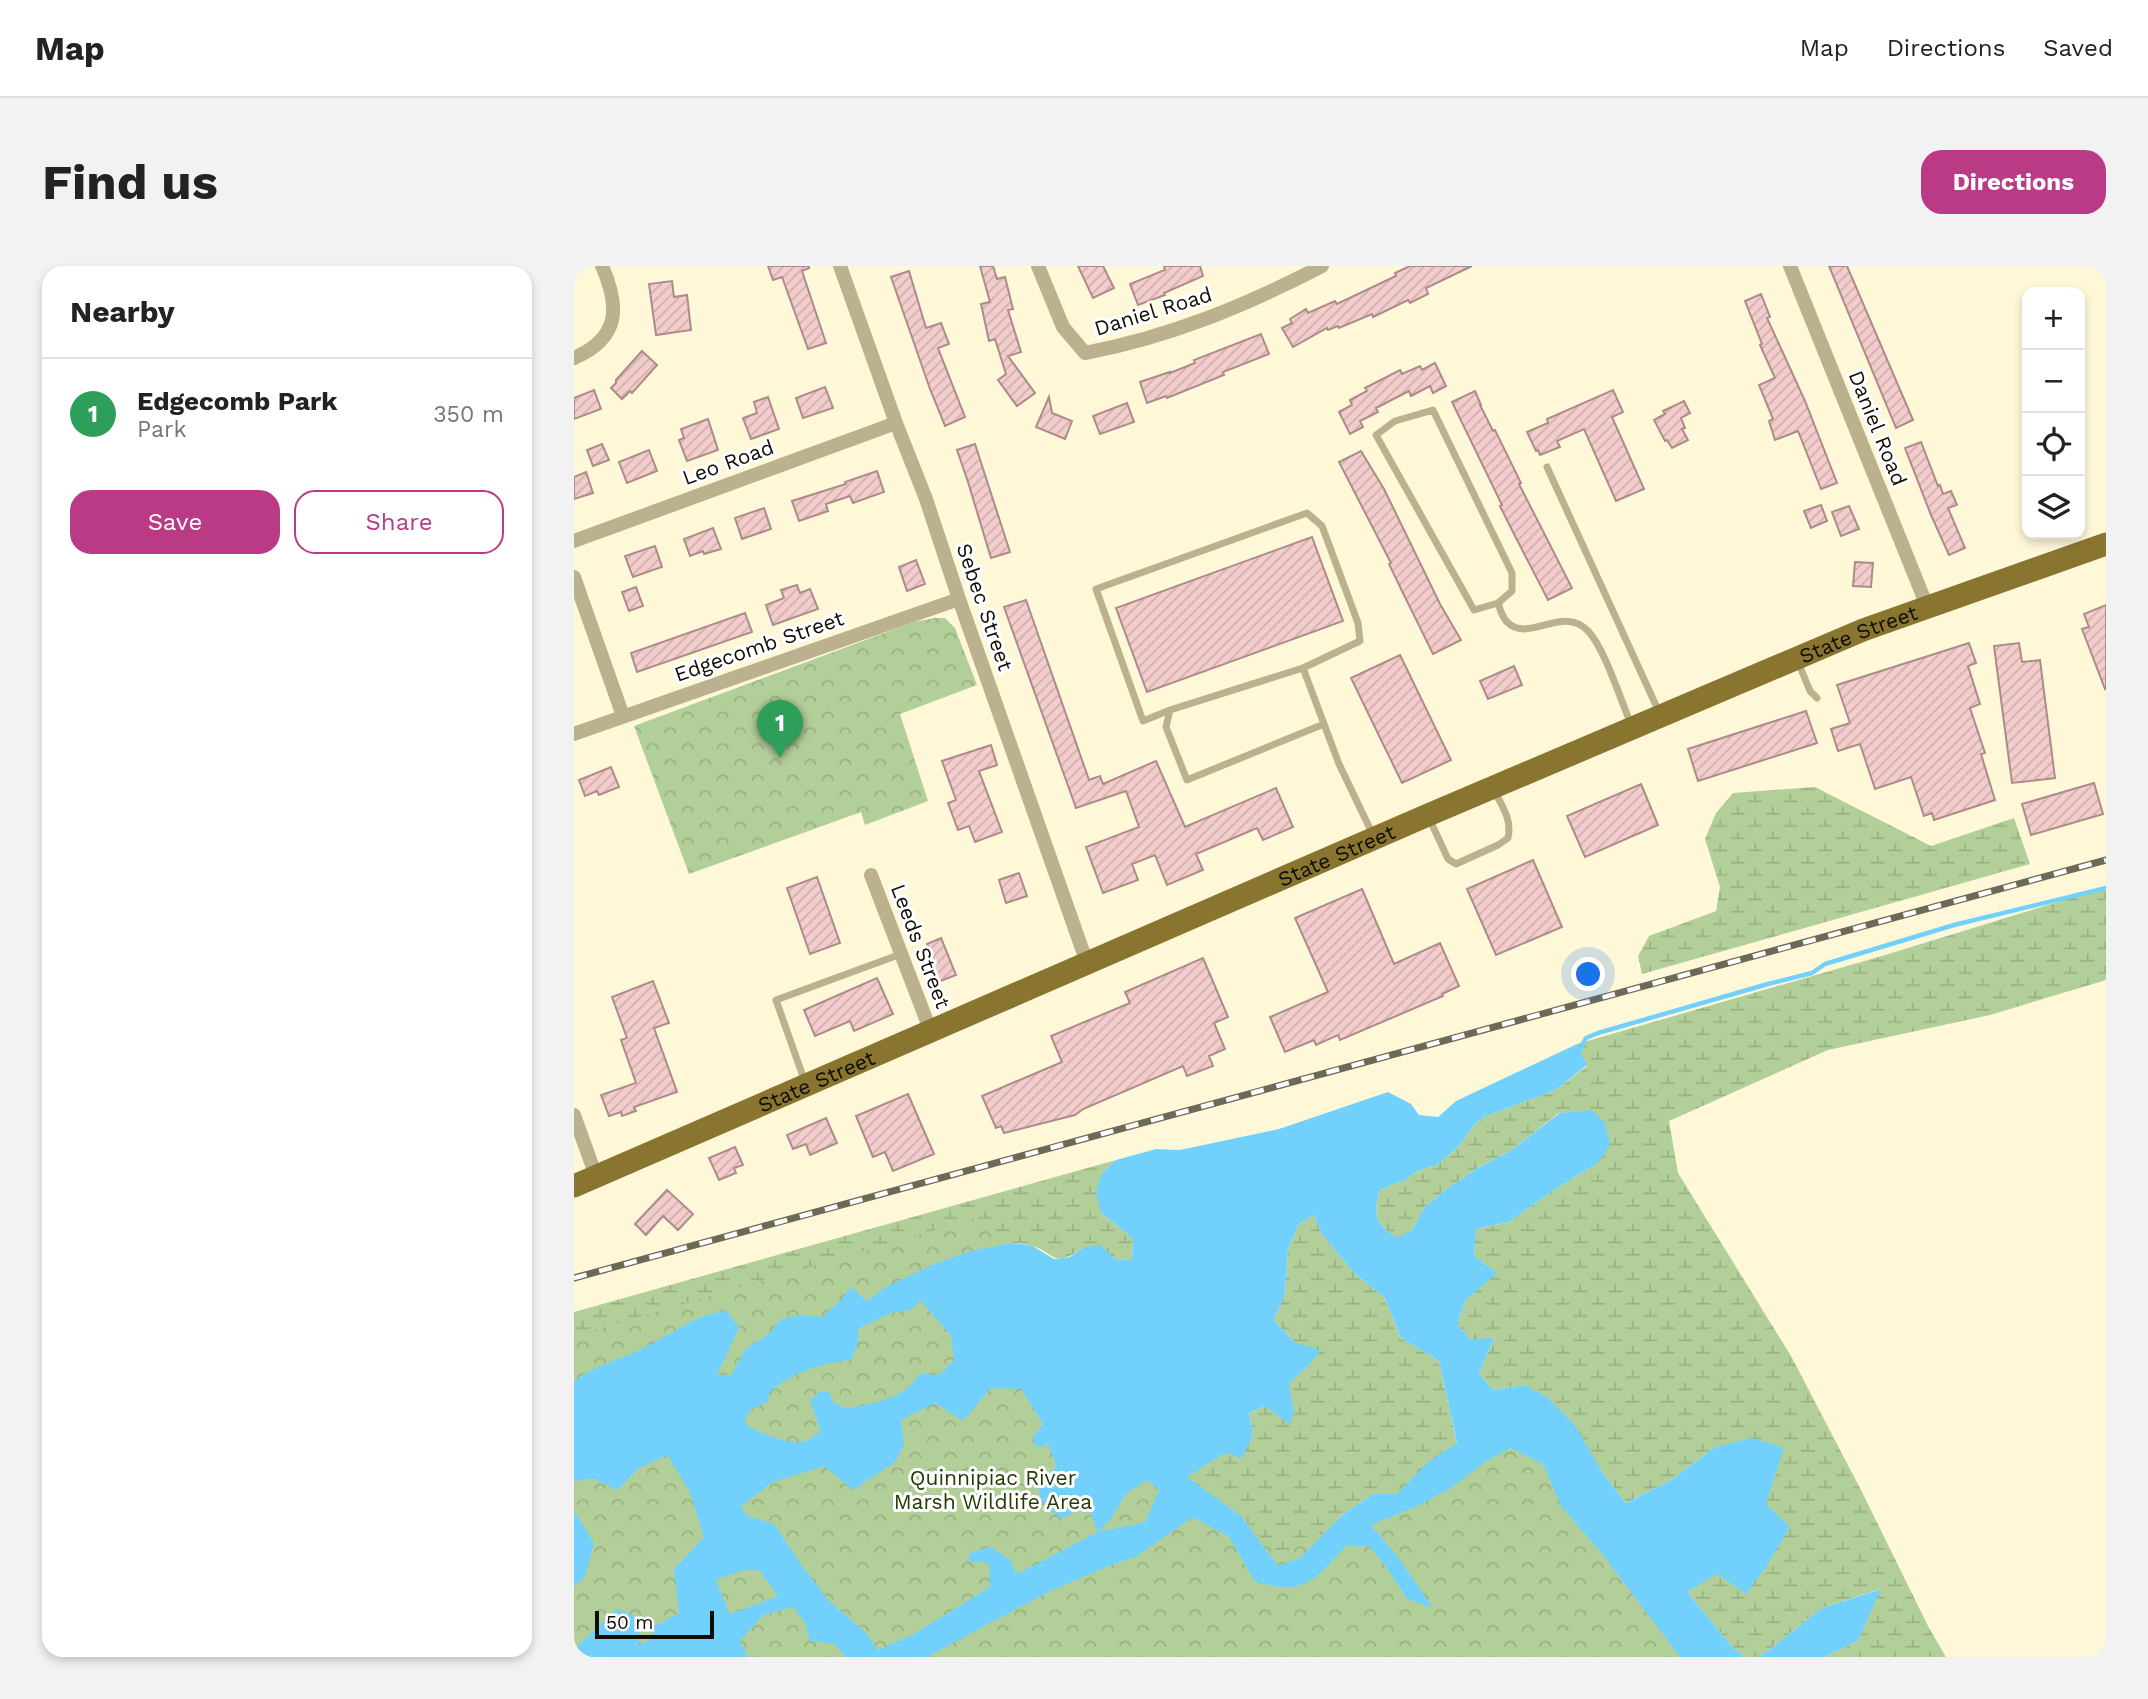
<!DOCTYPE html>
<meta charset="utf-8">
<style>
:root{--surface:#fff;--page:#f2f2f2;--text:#222;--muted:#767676;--line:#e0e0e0;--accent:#bb3a85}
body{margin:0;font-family:"Work Sans",sans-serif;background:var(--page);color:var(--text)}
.controls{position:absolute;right:21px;top:21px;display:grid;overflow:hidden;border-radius:14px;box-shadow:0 4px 10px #0003}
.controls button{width:63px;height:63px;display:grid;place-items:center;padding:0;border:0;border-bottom:2px solid var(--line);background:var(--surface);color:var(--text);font:35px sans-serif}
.scale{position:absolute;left:21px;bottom:18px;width:119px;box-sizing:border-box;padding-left:7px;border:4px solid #0f0d04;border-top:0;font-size:19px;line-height:24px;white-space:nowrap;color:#0f0d04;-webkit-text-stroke:5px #fff;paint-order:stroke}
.you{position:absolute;left:1015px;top:709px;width:24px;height:24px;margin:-18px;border:5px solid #fff;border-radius:50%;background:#1a73e8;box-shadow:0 0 0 10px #1a73e833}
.badge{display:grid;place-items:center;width:46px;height:46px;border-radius:50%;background:var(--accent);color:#fff;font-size:23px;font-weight:700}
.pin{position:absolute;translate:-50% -58px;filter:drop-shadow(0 2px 4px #0008)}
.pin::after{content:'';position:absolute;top:37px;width:24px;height:21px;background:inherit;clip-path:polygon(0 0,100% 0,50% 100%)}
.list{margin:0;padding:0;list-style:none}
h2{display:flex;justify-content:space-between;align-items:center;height:91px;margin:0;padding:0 28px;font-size:30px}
h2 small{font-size:23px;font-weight:400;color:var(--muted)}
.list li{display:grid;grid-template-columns:46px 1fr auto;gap:21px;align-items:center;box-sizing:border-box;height:112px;padding:0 28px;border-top:2px solid var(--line)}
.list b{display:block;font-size:26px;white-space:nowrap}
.list p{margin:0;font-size:23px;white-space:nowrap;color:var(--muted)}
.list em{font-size:23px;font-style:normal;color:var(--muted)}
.actions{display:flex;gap:14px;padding:21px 28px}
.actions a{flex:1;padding:16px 0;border:2px solid var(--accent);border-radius:21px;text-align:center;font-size:24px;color:var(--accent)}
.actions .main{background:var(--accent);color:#fff}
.icon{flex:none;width:38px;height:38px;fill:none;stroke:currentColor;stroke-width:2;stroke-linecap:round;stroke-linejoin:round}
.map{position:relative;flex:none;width:1532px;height:1391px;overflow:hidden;border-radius:21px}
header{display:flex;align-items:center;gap:42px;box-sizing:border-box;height:98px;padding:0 35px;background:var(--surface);border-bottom:2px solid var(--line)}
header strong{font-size:33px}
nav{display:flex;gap:38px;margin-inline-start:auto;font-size:24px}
.intro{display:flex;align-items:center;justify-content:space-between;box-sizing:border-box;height:168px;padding:0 42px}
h1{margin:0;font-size:49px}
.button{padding:18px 32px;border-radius:21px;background:var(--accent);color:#fff;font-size:24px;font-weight:700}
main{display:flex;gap:42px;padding:0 42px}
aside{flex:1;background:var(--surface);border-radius:21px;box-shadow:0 4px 10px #0003}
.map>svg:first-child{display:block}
</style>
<header>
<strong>Map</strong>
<nav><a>Map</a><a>Directions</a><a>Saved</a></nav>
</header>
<div class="intro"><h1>Find us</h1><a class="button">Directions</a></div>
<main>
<aside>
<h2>Nearby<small></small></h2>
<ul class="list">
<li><span class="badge" style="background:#2e9e5b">1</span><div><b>Edgecomb Park</b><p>Park</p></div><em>350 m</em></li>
</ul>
<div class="actions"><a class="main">Save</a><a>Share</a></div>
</aside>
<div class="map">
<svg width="1532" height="1391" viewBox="0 0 1532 1391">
<defs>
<pattern id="wetland-marsh" width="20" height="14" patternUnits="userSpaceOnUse" patternTransform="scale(1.75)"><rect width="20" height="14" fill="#b3cf99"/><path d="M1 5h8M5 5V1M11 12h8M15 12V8" fill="none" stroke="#99b182"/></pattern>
<pattern id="park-crowns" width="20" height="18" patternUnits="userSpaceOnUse" patternTransform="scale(1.75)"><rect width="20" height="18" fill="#b3cf99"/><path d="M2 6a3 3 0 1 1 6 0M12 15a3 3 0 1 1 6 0" fill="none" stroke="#99b182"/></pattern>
<pattern id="building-hatch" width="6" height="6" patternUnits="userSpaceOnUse" patternTransform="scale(1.75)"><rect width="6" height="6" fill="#f3cdcc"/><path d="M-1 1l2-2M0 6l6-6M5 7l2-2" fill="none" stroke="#cfafae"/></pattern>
</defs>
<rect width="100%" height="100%" fill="#fef8d9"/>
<path fill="url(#wetland-marsh)" d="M1241,521L1357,580L1440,552L1456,598L1068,708L1064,690L1075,670L1142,645L1146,621L1131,573L1142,547L1159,527Z
M1532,621V714L1416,749L1254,784L1095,855L1104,907L1217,1090L1287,1224L1355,1362L1372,1391H1250L1284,1375L1306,1323L1248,1342L1186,1391H1169L1156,1378L1113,1326L1143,1307L1192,1238L1141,1181L1097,1214L1052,1237L1028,1206L950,1119L919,1124L905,1107L921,1071L897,1075L883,1058L892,1034L922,1007L900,990L902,963L935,956L983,922L1024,897L985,847L936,885L900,904L866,928L850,942L838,964L823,973C801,957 799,950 806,924L831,914L843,905L863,899L885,880L900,859L910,851L982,824L1013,800L1003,778L1311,689Z
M542,894L528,907L527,947L550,965L559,973L558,993L542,994L510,981C477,1005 482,985 455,979C440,975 426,979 412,983L0,1114V1046Z
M740,949L747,967L780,1007L810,1031L827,1072L865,1095L883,1178L822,1228H799L768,1249L726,1292L704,1300L612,1211L679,1169L675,1147L691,1140L735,1099L720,1076L700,1054L711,1028L714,983L725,958Z"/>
<path fill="url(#park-crowns)" d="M361,352H371L381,362L403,419L326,448L354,535L291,559L287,546L115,608L60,460L340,356Z
M402,952L705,1292L951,1131L1141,1391H0V1070Z"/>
<path fill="#72d1fc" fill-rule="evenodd" d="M1003,778L1013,799L982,824L910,851L900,859L885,880L863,899L843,905L831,914L806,924C799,949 801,958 823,972L838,964L850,942L866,928L900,904L936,885L986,847L1018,844L1031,857L1036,879L1024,897L983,922L935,956L902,963L900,990L923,1007L892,1034L883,1058L897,1074L921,1071L905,1107L919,1124L950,1119L973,1131L1001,1159L1028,1206L1052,1237L1097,1214L1141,1181L1178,1172L1210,1182L1192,1238L1216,1261L1192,1301L1172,1328L1143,1308L1113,1326L1156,1378L1169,1391H1106L1028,1288L987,1240L969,1198L936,1182L911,1196L877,1222L844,1240L797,1259L824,1291L859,1342L833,1333L812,1301L796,1281L773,1279C760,1292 745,1314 726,1319C712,1324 695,1319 681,1316L655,1271L619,1251L563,1290L535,1300L476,1325L353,1391H271L261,1378L236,1375L231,1357L219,1341L189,1349L166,1375L174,1391H0V1383L43,1343L64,1351L65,1379L79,1372V1361L105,1347L100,1303L130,1271L116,1226L93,1189L64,1203L43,1224L20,1213L0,1215V1115L21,1102L64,1085L124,1052L152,1044L165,1062L143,1109H157L172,1083L195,1068L207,1053L227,1049L248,1051L266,1035L277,1021L293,1035L312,1021L358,999L396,985L437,977L457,979L480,993L496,991L510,981L527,979L542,994L558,993L559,973L550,965L527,947L522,926L528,907L542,894L582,883L606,884L705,863L814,826L837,838L845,849L864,851L882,835ZM740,949L747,967L780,1007L810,1031L827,1072L865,1095L883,1177L854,1196L823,1228H799L768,1249L726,1292L704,1300L667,1250L613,1211L651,1187L668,1192L679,1169L675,1147L691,1140L715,1158L720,1148L715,1118L735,1099L747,1084L720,1076L700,1054L711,1028L714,983L725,958ZM347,1035L377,1070L380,1094L365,1109L346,1107C331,1134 300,1136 273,1143L259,1136L255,1126H245L236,1135L247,1166C242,1168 236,1174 231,1175C215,1180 183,1166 170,1157L176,1144L194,1136L195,1127C217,1107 247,1097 277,1094L284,1077V1063L317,1047L336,1044ZM417,1122L447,1123L469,1158L458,1172L463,1182L474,1178L483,1201L462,1216L468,1235L487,1253L513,1239L524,1266L443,1308L436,1294L417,1281L397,1286L393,1295L415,1297L416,1321L340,1368L304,1384L291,1366L255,1335L229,1301L200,1258L173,1250L167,1240L199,1216L250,1200L279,1224L321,1196L330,1179L327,1154L361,1137L389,1155ZM573,1214L585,1224L571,1256L525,1266L537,1253L552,1228ZM185,1304L204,1330L156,1348L142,1314L170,1304Z
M0,1245L20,1277L11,1311L0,1321Z
M1307,1323L1284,1375L1250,1391H1186L1248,1342Z"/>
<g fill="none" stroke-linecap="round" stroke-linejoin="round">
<path stroke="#72d1fc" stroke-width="4.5" d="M1004,787L1012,772L1024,767L1194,718L1238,707L1251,698L1380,659L1532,622"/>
</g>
<path fill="url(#building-hatch)" stroke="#ad8b8a" stroke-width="2" d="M194,0H235V2L228,5L252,77L234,83L208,11L199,14Z
M406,0H419L423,13L431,11L439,43L434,44L447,86L434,90L461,127L443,140L424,114L432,108L421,73L415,75L407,38L416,36Z
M504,0H529L540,22L519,32Z
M590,0H626L629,10L590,27L591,29L564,39L556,18L591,4Z
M836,0H898L852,22L854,28L836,37L834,34L799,51L798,48L765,62L764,60L754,64L753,62L719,81L708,62L718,57L716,53L732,43L734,47L761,35L763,38L822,10L821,7Z
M1255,0H1273L1339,154L1322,162Z
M335,5L352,62L367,57L375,78L364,82L391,151L371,160L356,123L317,11Z
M98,15L100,31L113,29L117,64L82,69L75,18Z
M1187,28L1196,51L1193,52L1231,135L1263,217L1247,223L1224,165L1201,174L1195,155L1199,153L1185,119L1201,112L1186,79L1188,78L1171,35Z
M687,68L695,88L649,106L650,109L593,132L592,130L573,137L566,116L596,106V107L621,97L620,94Z
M68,85L83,99L58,127L56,125L48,133L37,122L42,117V114Z
M861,97L872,120L859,127L856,120L837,130L835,125L802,142L804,146L786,155L789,161L776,168L765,146L778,139L776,134L793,125L791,122L826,104L828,108L846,100L848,104Z
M251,121L259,142L229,152L222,132Z
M20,124L27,143L0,153V132Z
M1039,124L1049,146L1038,151L1070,223L1042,235L1010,163L983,175L986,181L966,189L964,184L962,185L953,166L974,157L973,153Z
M901,125L907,139H906L919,165L921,164L947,217L945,218L998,322L974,334L939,266L926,240L928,239L878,136Z
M194,131L205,163L177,173L169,152L183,147L180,136Z
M475,131L478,147L498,155L491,173L462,161Z
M1110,135L1116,147L1107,152L1111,162L1108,163L1114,174L1098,182L1093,174L1091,175L1080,154L1091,148L1089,145Z
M553,137L560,156L526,168L519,150Z
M134,153L144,184L113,195L105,174L110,172L107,163Z
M1347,176L1364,220L1366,219L1369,228L1377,225L1383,239L1374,242L1391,282L1375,289L1357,249L1331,182Z
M28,178L35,194L19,200L13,184Z
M401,178L436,286L417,292L394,216L383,184Z
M75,184L83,205L53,217L45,196Z
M787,185L810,223L866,338L887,374L859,388L828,325L815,298L817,297L765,196Z
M303,205L310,226L279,237L276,230L252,238L254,245L225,255L218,235L272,218L271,216Z
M12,206L19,227L0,233V211Z
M1247,239L1253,255L1237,262L1230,245Z
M1275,240L1285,263L1267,270L1258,246Z
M190,242L197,263L168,273L161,252Z
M139,262L147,283L130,288L129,285L116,290L110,273Z
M738,271L769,355L573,426L542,342Z
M81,280L88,301L59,311L51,290Z
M342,294L351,318L333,325L325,301Z
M1281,296L1299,297L1297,321L1279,320Z
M223,319L226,327L236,323L244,343L199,359L192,339L210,332L207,324Z
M62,321L69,340L55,345L48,326Z
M452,334L515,514L526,510L529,518L582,495L611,561L702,522L719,561L689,574L683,562L622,588L629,604L593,619L581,589L558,598L564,614L529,627L512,581L565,561L552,525L502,542L430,341Z
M1532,339V422L1531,423L1508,363L1515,361L1510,348Z
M171,347L178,366L63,406L57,387Z
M1395,377L1402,397L1394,400L1406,438L1396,442L1411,487L1407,488L1421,534L1360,554L1358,547L1350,550L1337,511L1301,523L1286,478L1264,485L1257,463L1276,457L1263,419Z
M1445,377L1448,396L1466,394L1481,512L1438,517L1420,380Z
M826,389L877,494L828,517L777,412Z
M940,400L948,419L914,433L906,415Z
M1232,445L1243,477L1124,515L1114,483Z
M417,479L423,499L405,505L428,566L401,576L395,560L384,564L374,537L382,534L368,495Z
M37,501L45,521L25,529L23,525L11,530L5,514Z
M1520,517L1529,548L1457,569L1448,538Z
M1067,518L1084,559L1011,591L993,550Z
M959,594L988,661L922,689L893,623Z
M445,607L453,630L432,637L425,614Z
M243,611L266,677L236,688L213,622Z
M788,623L820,698L866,677L885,720L868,728L869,730L766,774L764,769L742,779L740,774L711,786L696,751L754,726L721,652Z
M367,672L382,709L364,716L355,695L360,693L353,678Z
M629,692L654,751L640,757L651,783L635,790L639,800L613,810L609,800L509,843L501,849L430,867L427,860L422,862L408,830L488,796L477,770L556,737L551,726Z
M303,712L319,748L280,765L276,755L241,770L230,744Z
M79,715L95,757L80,762L103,826L60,841L62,845L48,850L47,846L35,850L27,829L62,817L47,774L53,772L38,731Z
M334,828L360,888L319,905L311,886L299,891L282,850Z
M252,852L263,877L236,889L232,878L219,883L213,869Z
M161,881L169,899L160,902L162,907L145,914L135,892Z
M93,924L119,948L104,964L89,950L72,969L61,958Z"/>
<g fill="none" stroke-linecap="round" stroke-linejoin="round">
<path stroke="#bbb18e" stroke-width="7" d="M973,201L1085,446
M924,337L938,325V307L859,144L821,155L802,169L900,344L924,337C926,343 928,351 933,356C955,378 988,338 1014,365C1030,381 1047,435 1057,458
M1224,396L1236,425L1243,432
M729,402L596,444L592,461L613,514L750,458
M596,444L569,455L522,323L733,247L748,260L784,357L786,375L729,402L765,498L799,569
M855,552L874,593L882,598L924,579L934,572C938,554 929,542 921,526
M231,816L202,734L327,688"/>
<path stroke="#bbb18e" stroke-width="14" d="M266,0L322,157L352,233L385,333L513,697
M464,0L489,61L511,87C596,71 673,39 748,0
M1216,0L1353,340
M0,92C46,72 46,41 28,0
M0,275L322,157
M0,311L49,450
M0,468L385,333
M297,609L357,766
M0,849L22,910"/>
<path stroke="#897530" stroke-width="23" id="s1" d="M0,920L854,549L1289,364L1532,278"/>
<g stroke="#6d6957" stroke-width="7">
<path id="rail" d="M0,1012L1532,594"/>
</g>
<use href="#rail" stroke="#fff" stroke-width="4.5" stroke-dasharray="13" stroke-linecap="butt"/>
</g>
<g text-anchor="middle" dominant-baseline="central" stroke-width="6" stroke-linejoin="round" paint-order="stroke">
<g font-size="21" fill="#0f0d04" stroke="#fff">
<text transform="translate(579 45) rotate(-17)">Daniel Road</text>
<text transform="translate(1304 162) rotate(68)">Daniel Road</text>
<text transform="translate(154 196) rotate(-20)">Leo Road</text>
<text transform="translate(411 341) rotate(71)">Sebec Street</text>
<text stroke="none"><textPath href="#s1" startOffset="1398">State Street</textPath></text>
<text transform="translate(185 380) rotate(-19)">Edgecomb Street</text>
<text stroke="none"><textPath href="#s1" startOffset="831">State Street</textPath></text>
<text transform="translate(347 680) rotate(69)">Leeds Street</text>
<text stroke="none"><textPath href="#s1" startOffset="264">State Street</textPath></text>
</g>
<g font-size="21" fill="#233a02" stroke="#fff">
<text x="419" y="1211">Quinnipiac River<tspan x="419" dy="24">Marsh Wildlife Area</tspan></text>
</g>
</g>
</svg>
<div class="controls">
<button>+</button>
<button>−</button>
<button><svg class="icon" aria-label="locate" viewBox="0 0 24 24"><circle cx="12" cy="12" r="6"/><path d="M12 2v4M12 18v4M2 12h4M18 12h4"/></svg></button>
<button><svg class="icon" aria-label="layers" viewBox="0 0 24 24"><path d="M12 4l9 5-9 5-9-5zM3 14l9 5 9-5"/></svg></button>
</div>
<div class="scale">50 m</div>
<div class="you"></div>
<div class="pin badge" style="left:206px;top:492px;background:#2e9e5b">1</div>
</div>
</main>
